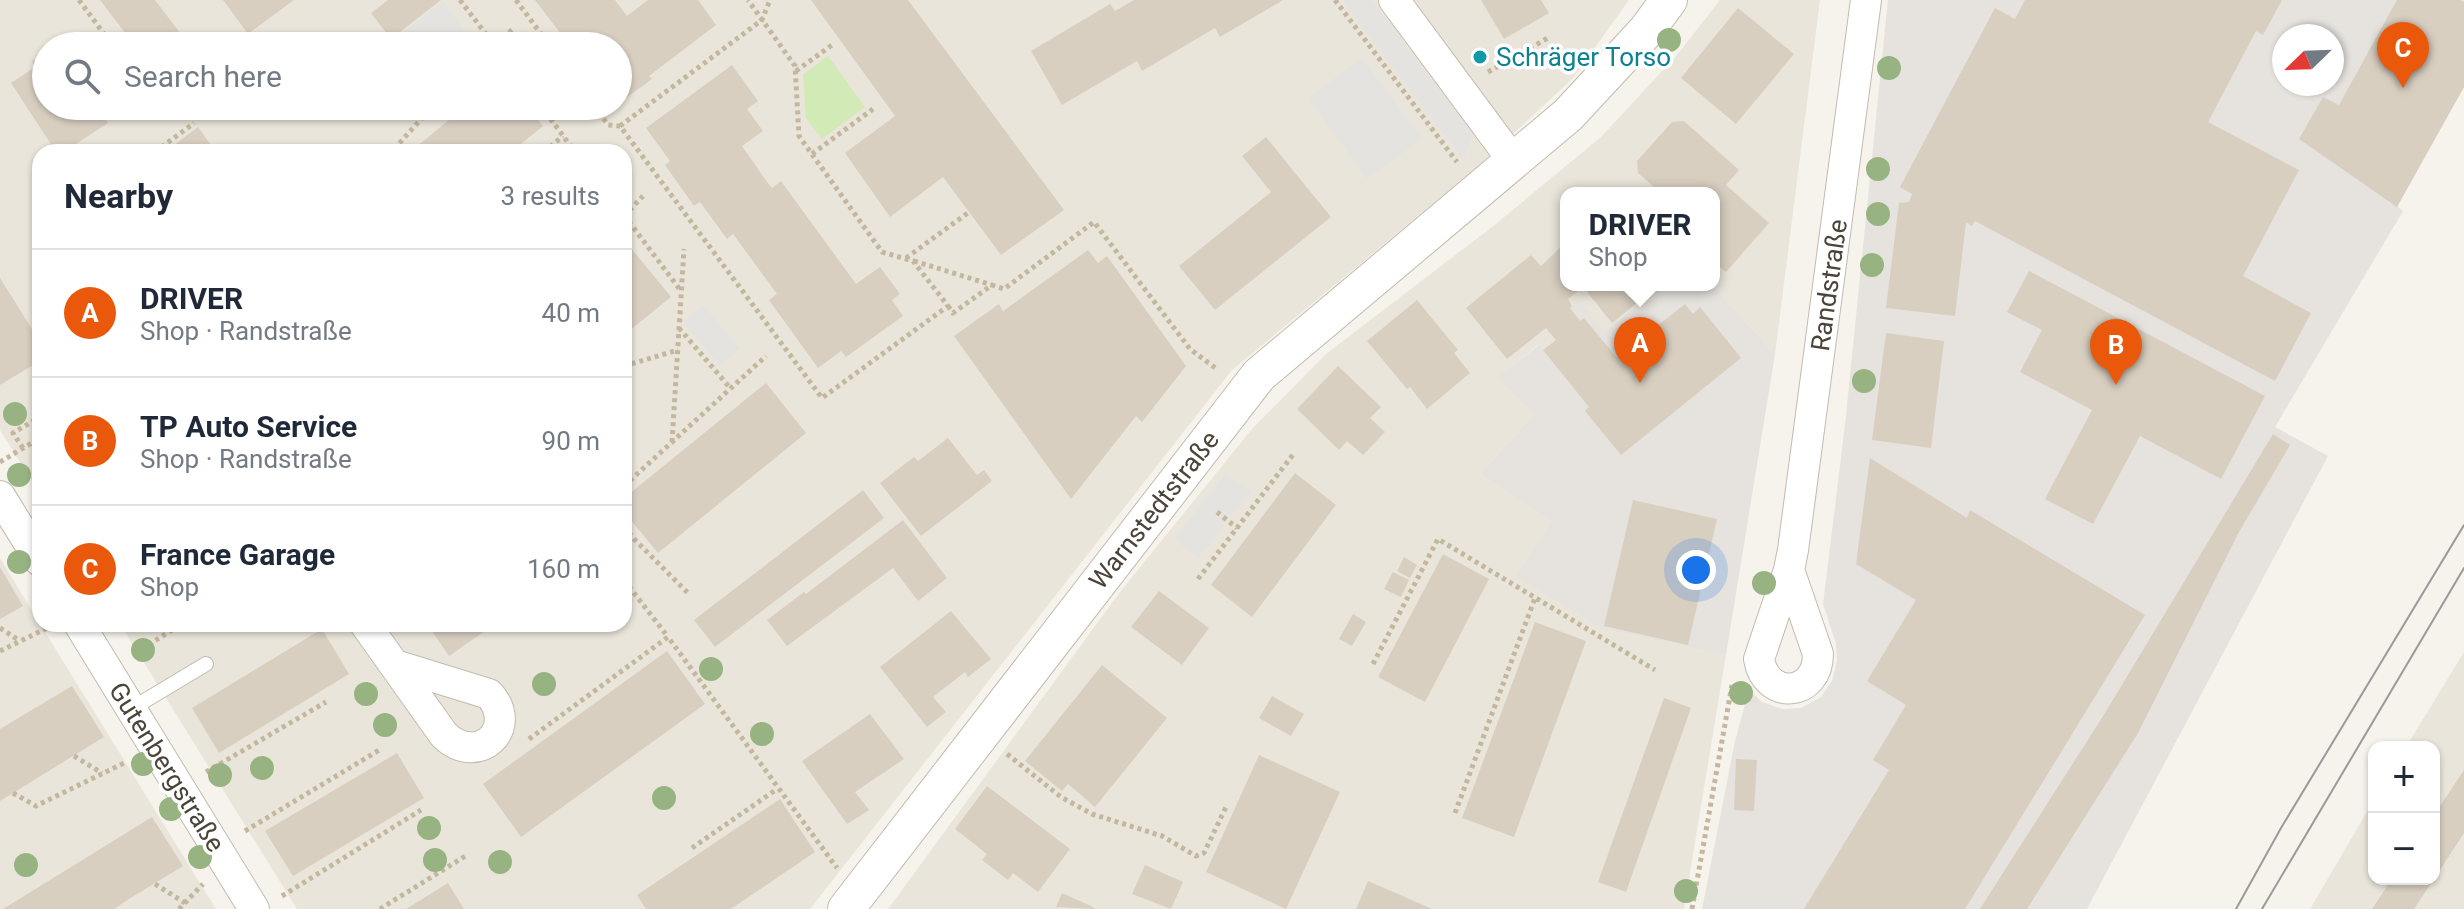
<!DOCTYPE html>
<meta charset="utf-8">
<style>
:root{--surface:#fff;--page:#f6f6f7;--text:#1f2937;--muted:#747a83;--line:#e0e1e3;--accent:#ea580c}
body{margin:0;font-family:Roboto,sans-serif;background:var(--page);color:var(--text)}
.controls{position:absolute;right:24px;bottom:24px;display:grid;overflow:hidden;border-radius:16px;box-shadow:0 2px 6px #0004}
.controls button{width:72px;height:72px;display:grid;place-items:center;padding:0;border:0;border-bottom:2px solid var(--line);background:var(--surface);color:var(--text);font:40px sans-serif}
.compass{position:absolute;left:2272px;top:24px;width:72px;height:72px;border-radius:50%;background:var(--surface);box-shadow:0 2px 6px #0004;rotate:247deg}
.you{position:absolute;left:1696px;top:570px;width:28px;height:28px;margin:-20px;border:6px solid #fff;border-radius:50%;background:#1a73e8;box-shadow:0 0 0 12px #1a73e833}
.badge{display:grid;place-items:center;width:52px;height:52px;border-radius:50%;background:var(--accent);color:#fff;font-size:26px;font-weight:700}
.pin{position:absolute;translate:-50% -66px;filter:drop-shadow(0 2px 4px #0008)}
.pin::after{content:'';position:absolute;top:42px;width:28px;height:24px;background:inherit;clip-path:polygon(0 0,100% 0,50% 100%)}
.popup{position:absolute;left:1560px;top:187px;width:160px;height:104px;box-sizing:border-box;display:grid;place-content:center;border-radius:16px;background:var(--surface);filter:drop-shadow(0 2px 6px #0005);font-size:26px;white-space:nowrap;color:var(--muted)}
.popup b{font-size:30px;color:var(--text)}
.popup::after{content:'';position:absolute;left:50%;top:100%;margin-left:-16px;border:16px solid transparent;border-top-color:var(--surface)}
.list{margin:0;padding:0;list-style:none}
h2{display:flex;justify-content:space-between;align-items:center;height:104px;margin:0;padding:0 32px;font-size:34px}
h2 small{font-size:26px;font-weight:400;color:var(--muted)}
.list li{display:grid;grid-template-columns:52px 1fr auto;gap:24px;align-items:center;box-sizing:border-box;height:128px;padding:0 32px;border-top:2px solid var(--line)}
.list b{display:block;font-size:30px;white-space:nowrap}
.list p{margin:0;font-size:26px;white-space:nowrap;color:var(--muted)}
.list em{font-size:26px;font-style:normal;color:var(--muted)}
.icon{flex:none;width:44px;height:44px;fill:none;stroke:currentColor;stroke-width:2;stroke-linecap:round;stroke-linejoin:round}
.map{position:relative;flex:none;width:2464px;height:909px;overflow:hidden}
.search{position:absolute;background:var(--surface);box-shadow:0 2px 6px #0004;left:32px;top:32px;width:600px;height:88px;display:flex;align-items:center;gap:20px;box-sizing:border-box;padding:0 28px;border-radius:44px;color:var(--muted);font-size:30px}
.panel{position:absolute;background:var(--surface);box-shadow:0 2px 6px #0004;left:32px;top:144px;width:600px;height:488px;border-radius:24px}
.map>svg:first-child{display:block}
</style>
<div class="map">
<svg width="2464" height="909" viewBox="0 0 2464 909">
<rect width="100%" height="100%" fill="#f6f3ec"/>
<path fill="#eae5da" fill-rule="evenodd" d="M0,0H1629L1573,78L1482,163L1232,370L810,909H297L120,624H624V152H40V494L0,430ZM46,46H618V106H46Z
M1720,0H1820L1775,354L1712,285L1714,193H1566V285H1663L1604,332L1578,302L1556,340L1543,350L1538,345L1498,377L1534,414L1480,474L1551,521L1517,577L1602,629L1726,655L1684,909H888L1120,592L1252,429L1326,354L1492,227L1601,137L1677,55Z
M0,558L40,624L216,909H0Z
M2464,652V909H2310L2374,800V879H2434V747H2406Z"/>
<path fill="#e6e2dd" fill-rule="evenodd" d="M1888,0H2464V87L2397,206L2403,211L2275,427L2328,456L2087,909H1702L1735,741L1749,690L1762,702L1783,709L1801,708L1821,697L1832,681L1837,661L1836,644L1823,604L1845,425ZM2284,36H2332V84H2284Z
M1663,285H1712L1775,354L1726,655L1602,629L1516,577L1551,521L1480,474L1534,414L1497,377L1539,345L1543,350L1555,341L1546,328L1579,301L1604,332Z"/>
<path fill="#d2eab5" d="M828,56L865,107L822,139L806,118L803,75Z"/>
<path fill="#e5e3e0" d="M1342,0H1372L1473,134L1463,160Z
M443,2L477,46H385Z
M1362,58L1422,139L1367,179L1308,98Z
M703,305L740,349L720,366L683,322Z
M1226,473L1251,492L1198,558L1174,539Z"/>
<path fill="#d8cfc1" d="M100,0H155L190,46H135Z
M223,0H294L248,34Z
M388,0H441L391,39L371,13Z
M535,0H615L627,16L648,0H698L716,25L649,76L652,79L618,104V46H578L569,34L564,38Z
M811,0H908L1064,210L1001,255L943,177L890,217L845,153L895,116Z
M1134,0H1283L1220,37L1215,28L1142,71L1137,61L1062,105L1031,51L1110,4L1115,11Z
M1481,0H1541L1549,13L1504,39Z
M2025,0H2282L2263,35L2256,31L2208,122L2299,170L2243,276L2311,313L2275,381L1975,221L1972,226L1966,222L1955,316L1886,308L1899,203L1909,202L1912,194L1900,187L1995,8L2015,19Z
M2397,0H2460L2464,2V87L2397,207L2299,139L2323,97L2339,105Z
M1738,8L1794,54L1736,124L1681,78Z
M46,52V106H97L108,123L64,152H56L11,83L35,67L32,61Z
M732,65L758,101L747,109L763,131L742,146L767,182L772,188L781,181L856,284L880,267L900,294L892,300L903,316L846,357L841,351L818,368L769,300L777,294L733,234L727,239L700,202L694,206L665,165L670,161L646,128Z
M466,106H527L543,126L511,152H410Z
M1684,121L1739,170L1726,185L1769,223L1726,272L1714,262V193H1661L1638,173L1637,161L1672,122Z
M198,127L216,152H165Z
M1266,137L1331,217L1215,310L1179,266L1271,192L1242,156Z
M1566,242V285H1659L1612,323L1583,287L1568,299L1572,306L1570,308L1580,321L1584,318L1617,358L1685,304L1693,314L1700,307L1741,358L1621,455L1585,411L1589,407L1543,350L1556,340L1546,328L1507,359L1466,308L1531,255L1541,266Z
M631,248L671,297L624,335V254Z
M1088,250L1098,263L1107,256L1186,366L1142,422L1136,416L1071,499L954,336L999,304L1003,311Z
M2029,271L2265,396L2221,479L2140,436L2093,524L2045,499L2092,410L2020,372L2042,330L2007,312Z
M0,278L40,342V361L0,385Z
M1417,300L1458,350L1454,353L1470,373L1427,409L1410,387L1407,389L1367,341Z
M1886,333L1944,341L1931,448L1872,440Z
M1338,366L1381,407L1370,418L1385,432L1363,455L1347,441L1339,450L1297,409Z
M766,383L806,433L658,553L624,512V498Z
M2273,434L2290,445L2239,532L2138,733L2027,909H1980L2105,713Z
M948,438L977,475L984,470L992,481L921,536L880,483L914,457L918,461Z
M1870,458L1967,518L1970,510L2145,615L1965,909H1804L1889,770L1873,760L1906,705L1867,681L1916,600L1856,564Z
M1295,473L1336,505L1252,617L1211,585Z
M863,490L884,518L715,647L694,620Z
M1633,500L1717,519L1688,645L1604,626Z
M903,520L947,578L918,601L893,568L787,646L767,620L804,592L806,594Z
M1443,554L1489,579L1425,702L1378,677Z
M1404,557L1417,565L1410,578L1397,571Z
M0,567L23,606L0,619Z
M1393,572L1409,580L1401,597L1384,589Z
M1159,591L1209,628L1182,665L1131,627Z
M951,611L991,659L968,677L965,672L933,697L946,712L927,727L880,667Z
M1353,614L1366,622L1352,646L1339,639Z
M1535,622L1586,641L1514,837L1462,818Z
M427,624H495L449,656Z
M322,629L349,674L219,753L192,708Z
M667,651L705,704L521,837L483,784Z
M1102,665L1167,718L1095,807L1068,784L1062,791L1025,761Z
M72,686L104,737L0,801V729Z
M1272,696L1304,714L1291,736L1259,718Z
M1664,698L1691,708L1626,892L1598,882Z
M870,714L904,759L855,792L869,810L847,824L802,761Z
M397,753L424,798L293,876L265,831Z
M1259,755L1340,792L1286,909L1206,872Z
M1736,759L1757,760L1754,811L1734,810Z
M2464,770V833L2434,879V815Z
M987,786L1070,849L1038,892L1013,873L1008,880L982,860L987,854L955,829Z
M780,799L815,852L731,909H646L637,895Z
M152,817L183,866L129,899L114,909H3Z
M1145,865L1183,882L1171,909L1132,894Z
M2392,879H2434L2414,909H2372Z
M1368,881L1398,894L1432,909H1356Z
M448,883L464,909H406Z
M1062,893L1091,906L1096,909L1056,907Z"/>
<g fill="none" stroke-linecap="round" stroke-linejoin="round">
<g stroke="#c2bbae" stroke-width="16">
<path id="service" d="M131,709L206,664"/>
</g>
<g stroke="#c2bbae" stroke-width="32">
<path id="minor" d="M1394,0L1514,162
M0,496L40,561
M1789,570L1818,654C1818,697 1766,701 1759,659L1789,570L1793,550L1866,0
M79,624L254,909
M365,624L444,735C478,768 520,728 489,694L395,665"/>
</g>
<g stroke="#c2bbae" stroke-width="38">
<path id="tertiary" d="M846,909L1259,375L1568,115L1646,31L1669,0"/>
</g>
<path stroke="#c4b79f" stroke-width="5" stroke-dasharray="4 4" stroke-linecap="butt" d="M79,0L110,42L119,35
M460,0L495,46
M516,0L550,46
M1335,0L1457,162
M489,46L515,28
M796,71L832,45
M1488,72L1548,38
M541,106L575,152
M594,106L608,125L620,126L822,398L948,306L913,261L882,252L799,136L795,66L748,0
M620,126L762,20L770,0
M394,149L433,106
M155,152L194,123
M544,152L563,136
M812,154L873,109
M624,215L681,291
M624,216L643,196
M906,258L969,212
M914,261L992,285
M948,306L953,313L992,285L1004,289L1094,222L1190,349L1218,370
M679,328L731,389
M624,366L678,350
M672,442L684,249
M23,448L13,433L40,417
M0,462L40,438
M624,486L766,356
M1217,512L1237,528
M624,526L633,538L690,595
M1198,579L1295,452
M624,580L668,637
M0,628L20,641
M0,651L49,627
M135,653L182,624
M1373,664L1438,539L1655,670
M529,739L668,637L837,868
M1007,754L1061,797L1092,814L1162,836L1196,856L1204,853L1226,807
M74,756L102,773
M206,772L326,702
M13,793L36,806L126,762
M1455,813L1535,598
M245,831L381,749
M692,848L777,789
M155,884L185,903
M282,896L421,810
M179,909L203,884
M380,909L467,855
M1692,909L1732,685"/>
<use href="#service" stroke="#fff" stroke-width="14"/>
<use href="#minor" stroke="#fff" stroke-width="30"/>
<use href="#tertiary" stroke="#fff" stroke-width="36"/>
<path stroke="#9a9a9a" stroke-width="2" d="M2236,909L2281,828L2464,525
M2262,909L2464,568"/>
</g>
<g fill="#97b381">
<circle cx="1669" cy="40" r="12"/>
<circle cx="1889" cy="68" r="12"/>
<circle cx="1878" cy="169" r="12"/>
<circle cx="1878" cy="214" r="12"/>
<circle cx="1872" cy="265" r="12"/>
<circle cx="1864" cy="381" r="12"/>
<circle cx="15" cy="414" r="12"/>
<circle cx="19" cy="475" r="12"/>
<circle cx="19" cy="562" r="12"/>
<circle cx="1764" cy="583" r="12"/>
<circle cx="143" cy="650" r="12"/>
<circle cx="711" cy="669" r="12"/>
<circle cx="544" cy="684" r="12"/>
<circle cx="1741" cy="693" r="12"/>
<circle cx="366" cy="694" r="12"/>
<circle cx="385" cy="725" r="12"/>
<circle cx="762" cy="734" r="12"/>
<circle cx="143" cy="764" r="12"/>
<circle cx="262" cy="768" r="12"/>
<circle cx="220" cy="775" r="12"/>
<circle cx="664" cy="798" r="12"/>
<circle cx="171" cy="809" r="12"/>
<circle cx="429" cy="828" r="12"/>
<circle cx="200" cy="857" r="12"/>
<circle cx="435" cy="860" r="12"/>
<circle cx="500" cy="862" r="12"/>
<circle cx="26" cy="865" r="12"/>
<circle cx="1686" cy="891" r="12"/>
</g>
<circle fill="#0f9aa8" stroke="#fff" stroke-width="3" cx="1480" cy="57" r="8"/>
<g text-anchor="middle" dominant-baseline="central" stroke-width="7" stroke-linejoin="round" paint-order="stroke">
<g font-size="26" fill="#0d838f" stroke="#fff" text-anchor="start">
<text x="1496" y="57">Schräger Torso</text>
</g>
<g font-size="26" fill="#4b4439" stroke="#fff">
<text transform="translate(1829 285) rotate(-82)">Randstraße</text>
<text transform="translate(1154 510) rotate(-52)">Warnstedtstraße</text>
<text transform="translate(167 767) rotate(58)">Gutenbergstraße</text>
</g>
</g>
</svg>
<div class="controls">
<button>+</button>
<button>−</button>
</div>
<svg class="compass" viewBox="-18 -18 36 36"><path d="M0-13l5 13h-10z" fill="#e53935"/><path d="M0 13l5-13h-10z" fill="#747a83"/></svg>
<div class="you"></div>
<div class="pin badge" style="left:1640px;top:383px">A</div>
<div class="popup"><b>DRIVER</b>Shop</div>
<div class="pin badge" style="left:2116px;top:385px">B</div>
<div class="pin badge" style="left:2403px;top:88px">C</div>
<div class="search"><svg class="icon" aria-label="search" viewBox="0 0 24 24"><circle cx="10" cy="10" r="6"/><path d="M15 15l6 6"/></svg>Search here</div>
<section class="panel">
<h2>Nearby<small>3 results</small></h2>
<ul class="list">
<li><span class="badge">A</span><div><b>DRIVER</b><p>Shop · Randstraße</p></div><em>40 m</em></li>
<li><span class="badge">B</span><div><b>TP Auto Service</b><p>Shop · Randstraße</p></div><em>90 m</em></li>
<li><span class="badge">C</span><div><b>France Garage</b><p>Shop</p></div><em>160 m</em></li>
</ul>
</section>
</div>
